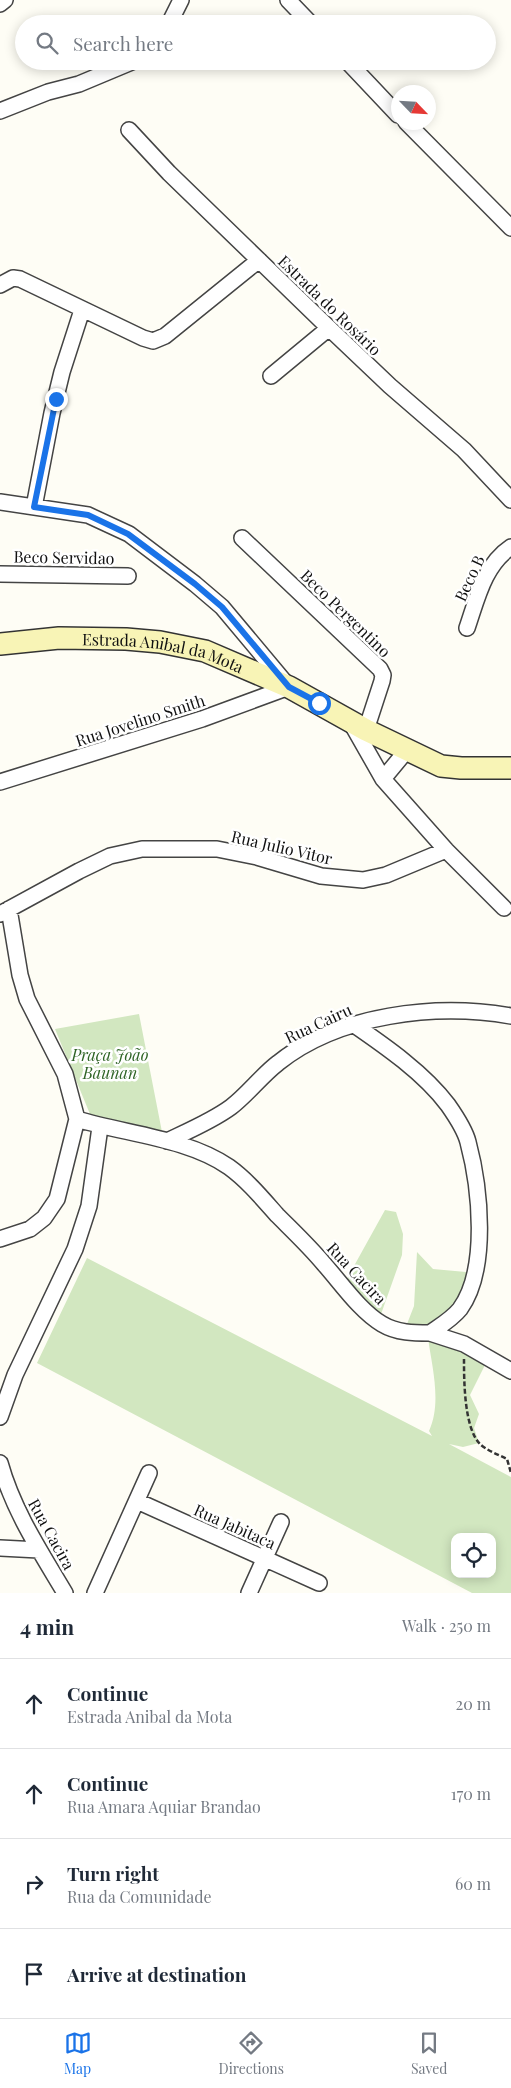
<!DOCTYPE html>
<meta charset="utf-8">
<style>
:root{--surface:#fff;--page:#f2f2f3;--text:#1f2937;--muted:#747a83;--line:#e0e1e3;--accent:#1a73e8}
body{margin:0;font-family:"Playfair Display",serif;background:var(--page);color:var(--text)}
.controls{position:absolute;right:15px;bottom:15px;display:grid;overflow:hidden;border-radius:10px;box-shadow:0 2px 12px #0003}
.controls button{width:45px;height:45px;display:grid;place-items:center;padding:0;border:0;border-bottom:1px solid var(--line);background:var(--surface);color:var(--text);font:25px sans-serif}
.compass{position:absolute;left:391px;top:85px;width:45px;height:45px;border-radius:50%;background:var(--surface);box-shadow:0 2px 12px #0003;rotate:115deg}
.stop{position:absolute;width:15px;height:15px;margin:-11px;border:4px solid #1a73e8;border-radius:50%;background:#fff}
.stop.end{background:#1a73e8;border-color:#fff;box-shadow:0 1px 5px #0008}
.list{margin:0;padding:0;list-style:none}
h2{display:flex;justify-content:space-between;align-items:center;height:65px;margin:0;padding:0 20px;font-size:21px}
h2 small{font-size:16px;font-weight:400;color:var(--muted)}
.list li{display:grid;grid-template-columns:32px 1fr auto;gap:15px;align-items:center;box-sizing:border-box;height:90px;padding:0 20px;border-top:1px solid var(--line)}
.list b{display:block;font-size:19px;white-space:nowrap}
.list p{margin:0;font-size:16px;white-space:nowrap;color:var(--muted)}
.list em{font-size:16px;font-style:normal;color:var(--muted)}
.icon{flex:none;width:28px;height:28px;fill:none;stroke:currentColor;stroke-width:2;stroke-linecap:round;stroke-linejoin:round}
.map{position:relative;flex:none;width:511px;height:1593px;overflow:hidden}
.search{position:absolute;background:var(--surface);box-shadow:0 2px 12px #0003;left:15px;right:15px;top:15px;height:55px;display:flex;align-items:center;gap:12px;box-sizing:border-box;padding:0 18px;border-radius:28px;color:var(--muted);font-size:19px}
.sheet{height:425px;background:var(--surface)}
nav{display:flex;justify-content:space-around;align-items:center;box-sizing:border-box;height:70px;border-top:1px solid var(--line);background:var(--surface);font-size:14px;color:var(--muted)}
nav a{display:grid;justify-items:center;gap:2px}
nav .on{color:var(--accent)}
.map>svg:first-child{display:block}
</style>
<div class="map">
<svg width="511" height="1593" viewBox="0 0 511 1593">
<rect width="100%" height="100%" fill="#fefdf5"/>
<path fill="#d2e7c0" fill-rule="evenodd" d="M139,1014L162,1132L92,1119L55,1029Z
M385,1210L396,1212L403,1234L402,1255L380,1317L344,1284Z
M417,1252L433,1269L466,1272L468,1283L457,1308L437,1322L423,1325L407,1324L414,1306Z
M87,1258L432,1436L429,1431C442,1403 432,1367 428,1338C443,1343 477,1352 485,1365L470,1395L479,1414L474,1428L479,1443L463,1447L449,1444L511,1477V1593H472L37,1363ZM455,1537H492V1574H455Z"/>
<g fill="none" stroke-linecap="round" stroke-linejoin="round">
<g stroke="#444" stroke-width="18">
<path id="street" d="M288,0L311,24
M0,4L5,0
M169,24L181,0
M347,61L398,115
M0,111L48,92L79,84L134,61
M406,122L511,228
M129,130L169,173L329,328L390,386L464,450L511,500
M0,285L13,278L20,279L143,338L153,341L165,336L259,260
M271,376L329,328
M0,502L88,515L129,534L195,584L222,607L289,687L202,719L0,782
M34,507L52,413L62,372L82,310
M242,538L380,669L383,675L382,681L366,730
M0,574L128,576
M467,628C477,599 484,565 511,547
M350,721L383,779L446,850L504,908
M383,779L407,750
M0,914L79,871L110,856L142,849H217L257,857L321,876L363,880L386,875L446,850
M77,1119C125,1134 187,1138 229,1167C247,1180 262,1198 277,1215C293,1231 310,1247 324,1264C341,1283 360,1311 382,1324C397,1333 414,1333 430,1333C440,1326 452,1319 460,1309C489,1269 480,1187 468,1142C465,1130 455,1115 448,1105C424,1073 385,1046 353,1024
M167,1141C188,1131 212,1121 231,1107C248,1094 261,1076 278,1063C339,1014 436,1003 511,1016
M0,1239L30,1229L44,1218L57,1199L77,1119L65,1074L27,999L20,975L9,909
M430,1333L464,1344L511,1371
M0,1417L15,1375L75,1249L89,1206L100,1127
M0,1463C13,1510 40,1551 65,1593
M137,1501L319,1583
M0,1548L39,1550
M95,1593L149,1473
M249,1593L281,1522"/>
</g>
<g stroke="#333" stroke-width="24">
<g id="secondary">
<path id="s1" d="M0,644L59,638L126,639L160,642L205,651L289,687L366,730L441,766L461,768H511"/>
</g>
</g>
<path stroke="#333" stroke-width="2.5" stroke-dasharray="5 2.5" stroke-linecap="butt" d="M464,1359C464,1380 464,1428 480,1444C486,1450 499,1455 507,1459L511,1473"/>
<use href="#street" stroke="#fff" stroke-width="15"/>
<use href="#secondary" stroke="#f8f4b6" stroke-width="21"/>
</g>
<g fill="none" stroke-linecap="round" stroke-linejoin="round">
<path stroke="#1a73e8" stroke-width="6" d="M56,399L34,507L88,515L128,534L195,584L222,607L289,687L319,703"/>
</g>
<g text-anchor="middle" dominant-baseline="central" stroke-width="5" stroke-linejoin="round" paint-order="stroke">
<g font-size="16" fill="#111" stroke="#fff">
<text transform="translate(330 305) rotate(44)">Estrada do Rosário</text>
<text transform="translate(64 557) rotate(1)">Beco Servidao</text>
<text transform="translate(469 578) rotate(-65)">Beco B</text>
<text transform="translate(346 613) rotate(44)">Beco Pergentino</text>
<text stroke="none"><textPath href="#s1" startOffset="165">Estrada Anibal da Mota</textPath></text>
<text transform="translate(140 720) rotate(-18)">Rua Jovelino Smith</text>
<text transform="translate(282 847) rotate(13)">Rua Julio Vitor</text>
<text transform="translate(318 1023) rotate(-25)">Rua Cairu</text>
<text transform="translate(357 1273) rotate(47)">Rua Cacira</text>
<text transform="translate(235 1526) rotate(24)">Rua Jabitaca</text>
<text transform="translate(52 1534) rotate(61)">Rua Cacira</text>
</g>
<g font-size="16" font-style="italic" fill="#2f6426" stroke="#fff">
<text x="110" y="1054">Praça João<tspan x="110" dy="18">Baunan</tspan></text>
</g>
</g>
</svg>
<div class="controls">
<button><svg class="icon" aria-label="locate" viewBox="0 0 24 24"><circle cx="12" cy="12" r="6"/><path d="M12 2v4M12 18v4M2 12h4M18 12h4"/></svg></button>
</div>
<svg class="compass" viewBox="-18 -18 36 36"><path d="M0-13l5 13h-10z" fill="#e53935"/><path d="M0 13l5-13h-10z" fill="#747a83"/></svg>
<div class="stop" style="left:319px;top:703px"></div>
<div class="stop end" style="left:56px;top:399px"></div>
<div class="search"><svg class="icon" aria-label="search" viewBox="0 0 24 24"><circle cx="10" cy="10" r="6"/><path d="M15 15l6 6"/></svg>Search here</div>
</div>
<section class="sheet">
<h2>4 min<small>Walk · 250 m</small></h2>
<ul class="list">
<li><svg class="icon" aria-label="ahead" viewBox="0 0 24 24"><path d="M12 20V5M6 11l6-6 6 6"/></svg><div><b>Continue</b><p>Estrada Anibal da Mota</p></div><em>20 m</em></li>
<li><svg class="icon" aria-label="ahead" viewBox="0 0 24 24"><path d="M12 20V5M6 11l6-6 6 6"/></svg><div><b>Continue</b><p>Rua Amara Aquiar Brandao</p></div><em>170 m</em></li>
<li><svg class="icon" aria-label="right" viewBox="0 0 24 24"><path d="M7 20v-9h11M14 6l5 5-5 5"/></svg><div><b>Turn right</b><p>Rua da Comunidade</p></div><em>60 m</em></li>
<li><svg class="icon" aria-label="arrive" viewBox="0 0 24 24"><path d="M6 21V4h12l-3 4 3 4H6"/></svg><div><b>Arrive at destination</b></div></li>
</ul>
</section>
<nav>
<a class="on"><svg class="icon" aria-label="map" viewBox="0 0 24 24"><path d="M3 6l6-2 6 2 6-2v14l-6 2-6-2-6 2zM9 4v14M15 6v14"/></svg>Map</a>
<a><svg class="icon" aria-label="directions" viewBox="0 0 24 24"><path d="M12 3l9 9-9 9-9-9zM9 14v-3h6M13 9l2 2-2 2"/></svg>Directions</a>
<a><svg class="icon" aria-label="saved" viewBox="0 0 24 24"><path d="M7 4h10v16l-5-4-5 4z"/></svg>Saved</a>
</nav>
